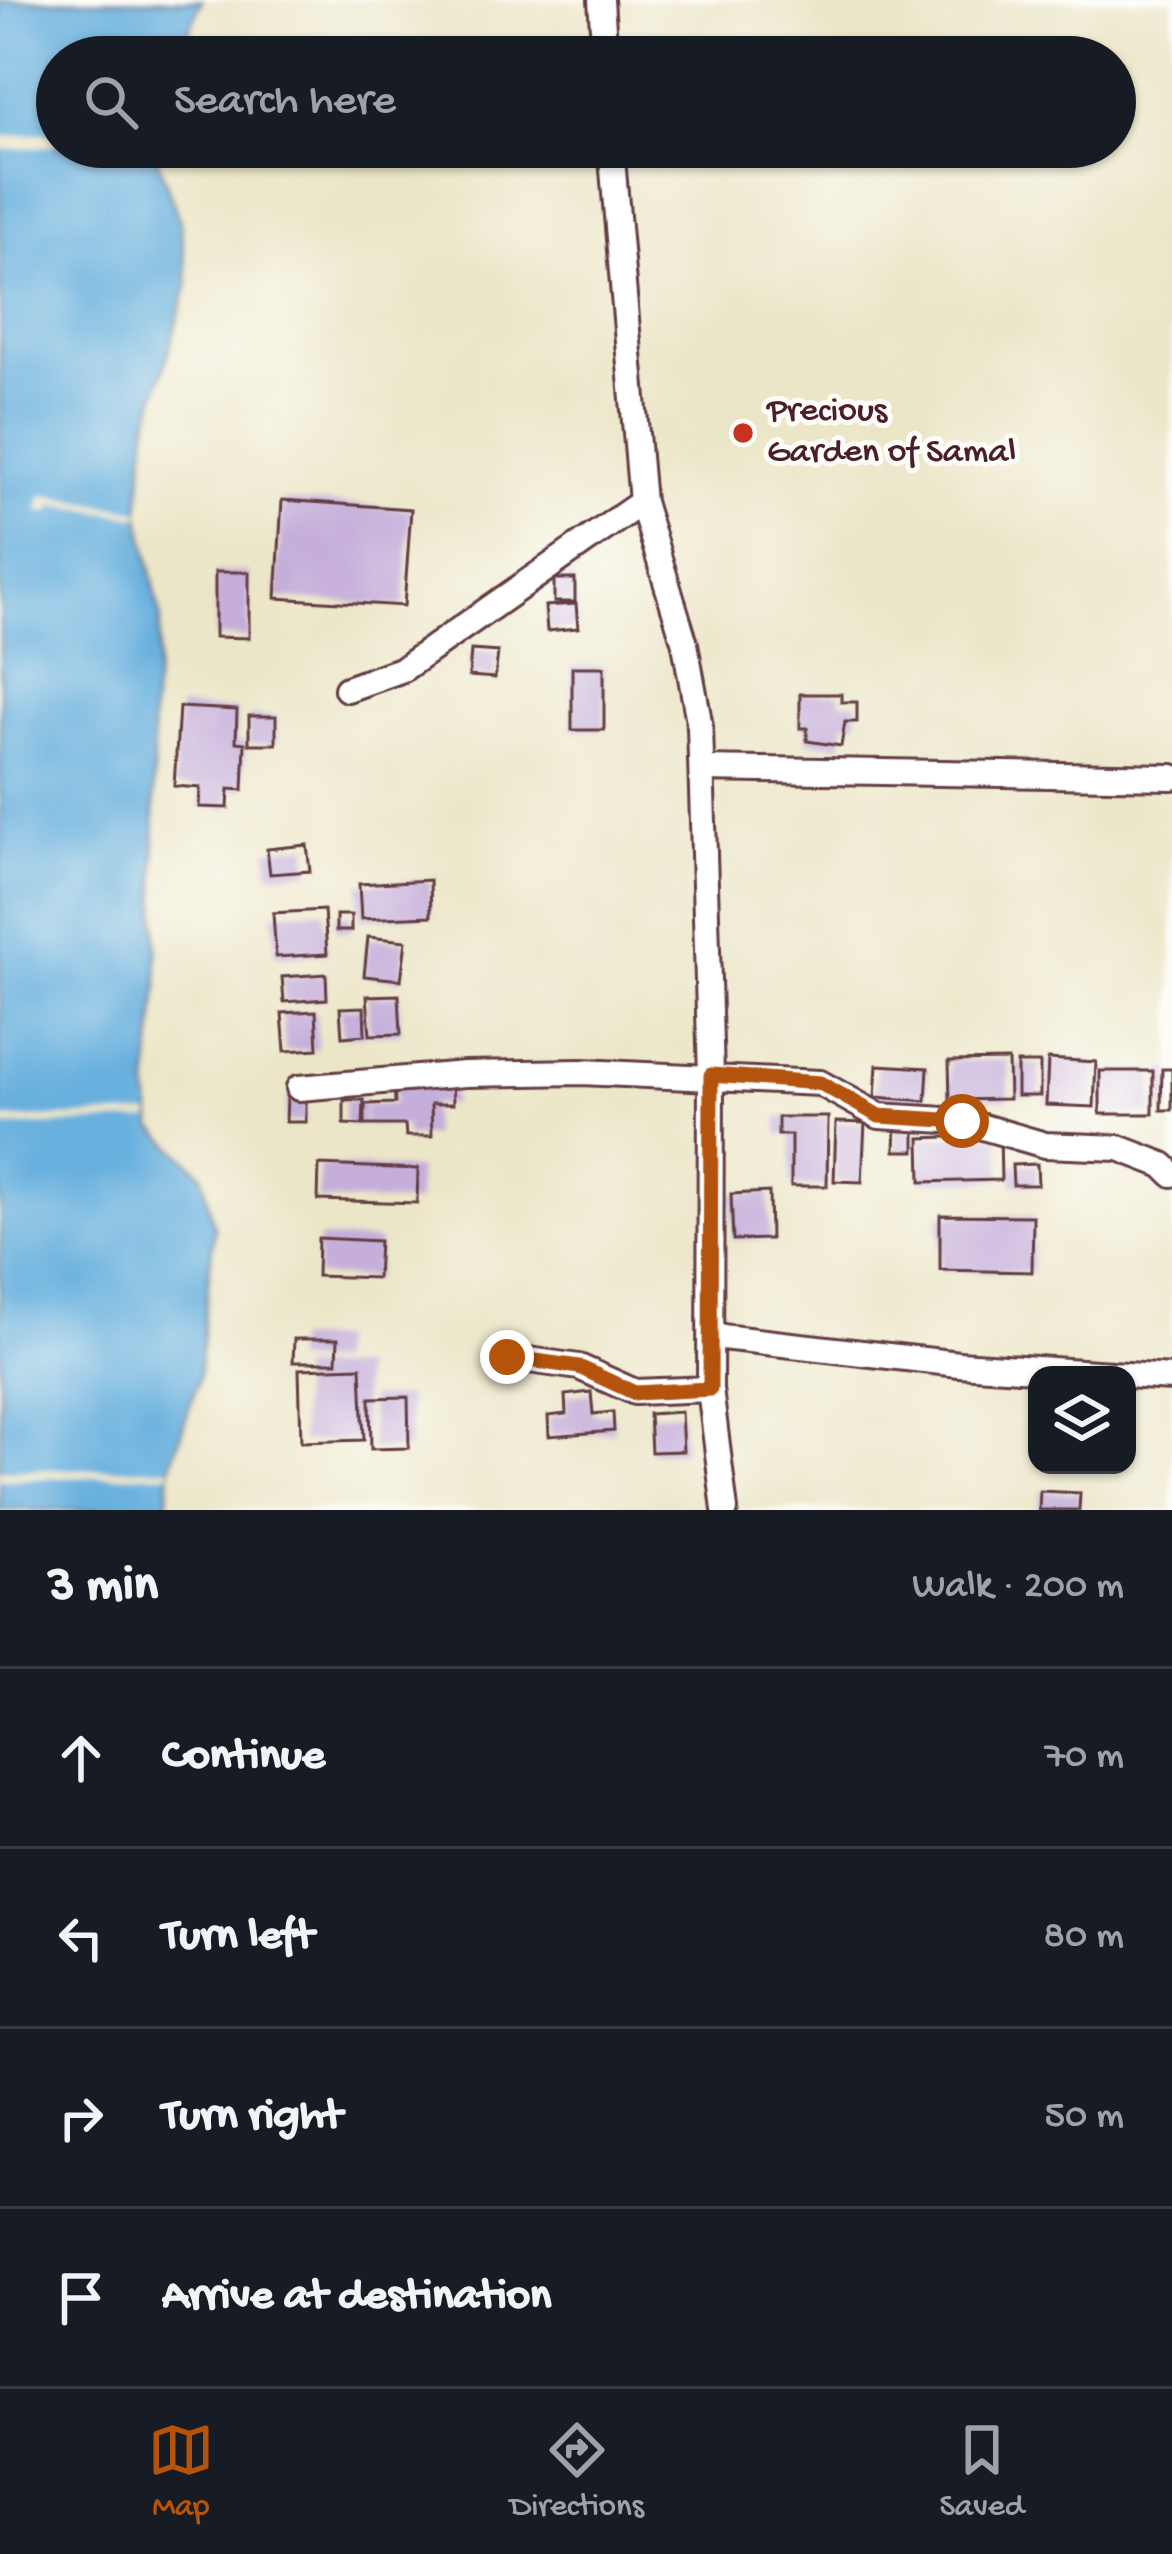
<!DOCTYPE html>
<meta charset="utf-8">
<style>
:root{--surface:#171b24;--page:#20242c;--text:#f1f3f6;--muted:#9ea1a6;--line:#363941;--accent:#b45309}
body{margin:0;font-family:"Gochi Hand",sans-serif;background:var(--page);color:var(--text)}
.controls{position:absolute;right:36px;bottom:36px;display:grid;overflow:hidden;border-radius:24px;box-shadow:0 3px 9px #0004}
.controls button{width:108px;height:108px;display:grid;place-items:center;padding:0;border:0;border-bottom:3px solid var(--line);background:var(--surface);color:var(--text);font:60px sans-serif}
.stop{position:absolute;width:36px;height:36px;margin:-27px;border:9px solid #b45309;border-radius:50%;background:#fff}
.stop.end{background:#b45309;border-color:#fff;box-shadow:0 3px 12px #0008}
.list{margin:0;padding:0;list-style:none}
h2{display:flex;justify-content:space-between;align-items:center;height:156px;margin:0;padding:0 48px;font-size:51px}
h2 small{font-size:39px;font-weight:400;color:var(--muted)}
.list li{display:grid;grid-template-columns:78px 1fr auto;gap:36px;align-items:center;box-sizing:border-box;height:180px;padding:0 48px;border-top:3px solid var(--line)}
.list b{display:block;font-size:45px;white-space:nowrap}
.list em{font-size:39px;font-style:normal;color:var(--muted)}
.icon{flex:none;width:66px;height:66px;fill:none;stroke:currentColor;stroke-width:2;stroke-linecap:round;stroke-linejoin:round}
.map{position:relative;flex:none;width:1172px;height:1510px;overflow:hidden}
.search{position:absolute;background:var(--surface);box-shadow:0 3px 9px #0004;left:36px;right:36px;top:36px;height:132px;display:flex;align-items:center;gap:30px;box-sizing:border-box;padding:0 42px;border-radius:66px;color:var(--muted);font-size:45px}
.sheet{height:876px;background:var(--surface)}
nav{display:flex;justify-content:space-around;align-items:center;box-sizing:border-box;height:168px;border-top:3px solid var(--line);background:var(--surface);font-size:33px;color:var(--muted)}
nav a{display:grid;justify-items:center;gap:6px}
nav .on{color:var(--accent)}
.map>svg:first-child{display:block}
</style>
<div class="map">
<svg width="1172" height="1510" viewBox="0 0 1172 1510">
<rect width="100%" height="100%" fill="#fdfcf7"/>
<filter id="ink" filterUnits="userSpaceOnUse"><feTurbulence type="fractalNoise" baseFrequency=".00833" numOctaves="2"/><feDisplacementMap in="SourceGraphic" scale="24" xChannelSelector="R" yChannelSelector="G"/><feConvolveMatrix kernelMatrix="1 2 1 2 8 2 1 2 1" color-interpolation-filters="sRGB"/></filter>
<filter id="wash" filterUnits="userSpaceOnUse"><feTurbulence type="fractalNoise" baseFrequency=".004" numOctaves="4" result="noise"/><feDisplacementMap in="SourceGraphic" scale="48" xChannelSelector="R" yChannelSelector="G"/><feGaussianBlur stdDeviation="2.7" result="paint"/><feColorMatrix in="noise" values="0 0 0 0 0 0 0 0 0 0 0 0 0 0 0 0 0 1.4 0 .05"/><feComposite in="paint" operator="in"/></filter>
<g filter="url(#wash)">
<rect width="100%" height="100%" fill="#ece6c8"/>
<path fill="#67b0de" stroke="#586884" stroke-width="3" d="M0,0H202L178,57H57V147H153L180,222L188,283L147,427L139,511L161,620L152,710L158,988L148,1086L153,1127L202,1174L214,1228L198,1381L170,1467L167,1510H0Z"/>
<path fill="#ece6c8" d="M57,132V145L0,150V137Z
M42,495L139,511V517L54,505L50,512L38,511Z
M150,1114V1120L0,1127V1119Z
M170,1468L169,1474L0,1480V1470Z"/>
<g id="blocks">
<path fill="#c5aeda" d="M282,500L411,509L404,606L276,598Z
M215,572H249V638L215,637Z
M554,579H575V602H554Z
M576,604L578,628L547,631L545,606Z
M471,650L498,652L495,678L469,676Z
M572,667H604V730H572Z
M800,694H841V702H857V722H845L841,746L807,741V728H800Z
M179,707L237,710L236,742L245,743L243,790L229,789L228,808L199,807L200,788L174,786Z
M249,716H276V744H249Z
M307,845L310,871L270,874L267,849Z
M430,880L431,916L361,919L359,884Z
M324,910L327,954L276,957L273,913Z
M336,915H351V931H336Z
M368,937L406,941L401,980L364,976Z
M326,974L327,999L284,1002L282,977Z
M399,995L401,1034L370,1035L367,996Z
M364,1007L365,1035L342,1037L340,1008Z
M316,1011L318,1049L285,1051L282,1013Z
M1048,1059L1096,1062L1094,1107L1046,1105Z
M1008,1060L1009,1099L950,1100L949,1061Z
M1017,1063H1040V1096H1017Z
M877,1065L928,1068L926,1101L875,1097Z
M1162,1069H1172V1110H1161Z
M1100,1071H1153V1114H1100Z
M452,1080L453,1104H431L432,1136H406L405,1125H365V1104L395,1103L394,1081Z
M287,1096H306V1122H286Z
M344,1100H364L363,1125L344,1124Z
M778,1117H828L827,1186H791V1135H778Z
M836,1122L865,1123L862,1182L834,1181Z
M896,1123H915V1151H895Z
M1000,1135L1001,1180L921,1182L920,1138Z
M1037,1164L1038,1185H1013L1012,1165Z
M319,1165L418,1169L417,1203L318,1200Z
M769,1192L770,1239L733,1240L731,1194Z
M940,1215L1033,1216L1032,1272L940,1270Z
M318,1238L379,1241L377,1278L317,1276Z
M294,1339H338L337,1362H293Z
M361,1367L364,1440L301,1442L299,1369Z
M591,1392L593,1414L613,1412L614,1431L549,1436L548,1416L566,1414L565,1395Z
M408,1397L409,1448L371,1449L370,1398Z
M681,1412L683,1451L651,1452L649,1414Z
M1040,1491L1080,1493L1079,1510H1039Z"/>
</g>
</g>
<g filter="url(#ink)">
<use href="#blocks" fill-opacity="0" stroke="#623d43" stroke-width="3"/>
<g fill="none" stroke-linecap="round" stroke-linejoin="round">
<g stroke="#623d43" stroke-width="30">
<path id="minor" d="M601,0L605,57
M611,147L642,502L685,644L700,727L711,1075L710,1389L725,1510
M347,689L403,669L642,502
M702,769L1172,777
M299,1088L465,1074L581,1072L820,1083L879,1116L962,1121L1045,1145L1119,1148L1163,1165L1172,1174
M713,1336L959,1364L1127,1375
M507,1357L579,1367L635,1392L710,1389
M1127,1375L1172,1378"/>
</g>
<use href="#minor" stroke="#fff" stroke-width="24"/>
</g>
</g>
<g fill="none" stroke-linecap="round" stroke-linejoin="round" filter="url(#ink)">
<path stroke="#b45309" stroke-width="15" d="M507,1357L579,1367L635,1393L710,1389L711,1075L820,1083L879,1116L962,1121"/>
</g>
<circle fill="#c8321e" stroke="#fdfcf7" stroke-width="4.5" cx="743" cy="433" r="12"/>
<g text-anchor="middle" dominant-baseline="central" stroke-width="10" stroke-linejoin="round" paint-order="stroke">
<g font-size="36" fill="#4a1f2b" stroke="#fdfcf7" text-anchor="start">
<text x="767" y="412">Precious<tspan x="767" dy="41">Garden of Samal</tspan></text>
</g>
</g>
</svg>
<div class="controls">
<button><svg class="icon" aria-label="layers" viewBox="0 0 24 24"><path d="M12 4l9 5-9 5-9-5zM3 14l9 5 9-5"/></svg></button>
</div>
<div class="stop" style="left:962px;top:1121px"></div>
<div class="stop end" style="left:507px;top:1357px"></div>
<div class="search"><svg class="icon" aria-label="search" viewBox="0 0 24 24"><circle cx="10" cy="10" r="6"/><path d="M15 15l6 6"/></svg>Search here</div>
</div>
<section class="sheet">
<h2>3 min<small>Walk · 200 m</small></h2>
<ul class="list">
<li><svg class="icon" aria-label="ahead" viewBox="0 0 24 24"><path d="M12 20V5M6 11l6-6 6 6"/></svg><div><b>Continue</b></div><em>70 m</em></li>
<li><svg class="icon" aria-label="left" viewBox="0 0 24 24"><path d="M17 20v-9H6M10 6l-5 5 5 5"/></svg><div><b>Turn left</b></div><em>80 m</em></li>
<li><svg class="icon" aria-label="right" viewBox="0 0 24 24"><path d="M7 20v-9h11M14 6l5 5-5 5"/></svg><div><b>Turn right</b></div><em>50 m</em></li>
<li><svg class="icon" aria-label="arrive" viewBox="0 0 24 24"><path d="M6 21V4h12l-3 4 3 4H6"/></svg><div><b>Arrive at destination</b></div></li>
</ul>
</section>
<nav>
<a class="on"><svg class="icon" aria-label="map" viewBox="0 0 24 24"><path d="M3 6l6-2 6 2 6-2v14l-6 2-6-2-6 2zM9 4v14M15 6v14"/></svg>Map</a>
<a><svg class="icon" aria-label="directions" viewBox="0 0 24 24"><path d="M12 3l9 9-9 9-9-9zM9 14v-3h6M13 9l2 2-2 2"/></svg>Directions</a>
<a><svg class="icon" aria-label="saved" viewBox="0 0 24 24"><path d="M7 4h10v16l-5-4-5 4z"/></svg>Saved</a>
</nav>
